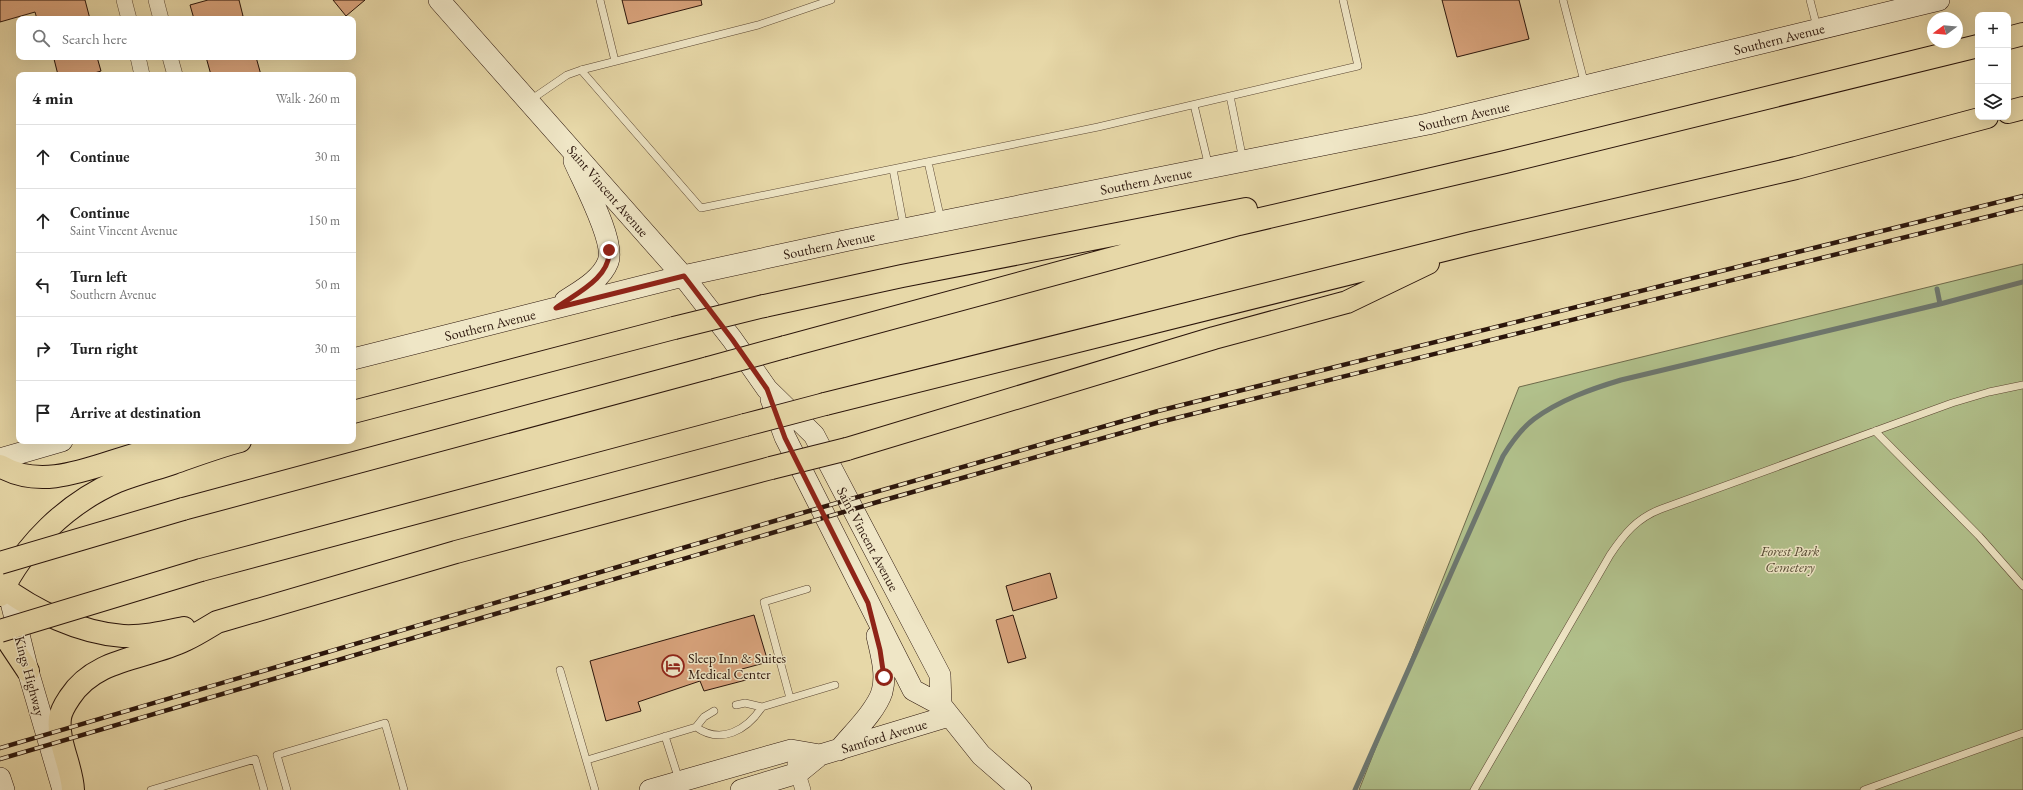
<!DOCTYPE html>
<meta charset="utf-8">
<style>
:root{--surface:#fff;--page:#f6f6f6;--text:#222;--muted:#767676;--line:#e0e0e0}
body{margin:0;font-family:"EB Garamond",serif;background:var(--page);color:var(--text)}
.controls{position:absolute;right:12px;top:12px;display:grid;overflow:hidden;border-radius:8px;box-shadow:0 4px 16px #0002}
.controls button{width:36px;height:36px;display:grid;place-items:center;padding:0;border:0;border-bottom:1px solid var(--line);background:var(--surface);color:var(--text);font:20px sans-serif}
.compass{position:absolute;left:1927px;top:12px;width:36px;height:36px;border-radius:50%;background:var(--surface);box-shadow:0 4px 16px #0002;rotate:254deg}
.stop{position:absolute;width:12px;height:12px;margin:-9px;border:3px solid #8f2418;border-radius:50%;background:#fff}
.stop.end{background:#8f2418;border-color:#fff;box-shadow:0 1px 4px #0008}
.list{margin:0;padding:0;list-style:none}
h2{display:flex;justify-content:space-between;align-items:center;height:52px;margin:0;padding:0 16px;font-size:17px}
h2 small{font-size:13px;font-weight:400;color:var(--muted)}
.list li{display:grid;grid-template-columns:26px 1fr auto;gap:12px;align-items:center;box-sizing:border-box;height:64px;padding:0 16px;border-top:1px solid var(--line)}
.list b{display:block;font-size:15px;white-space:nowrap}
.list p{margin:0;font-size:13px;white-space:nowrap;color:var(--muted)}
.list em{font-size:13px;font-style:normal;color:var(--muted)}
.icon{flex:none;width:22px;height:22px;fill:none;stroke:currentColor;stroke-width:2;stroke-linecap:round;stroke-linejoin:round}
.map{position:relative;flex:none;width:2023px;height:790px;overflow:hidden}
.search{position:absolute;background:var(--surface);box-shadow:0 4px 16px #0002;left:16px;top:16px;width:340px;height:44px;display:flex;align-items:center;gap:10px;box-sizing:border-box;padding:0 14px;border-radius:8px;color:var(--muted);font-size:15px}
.panel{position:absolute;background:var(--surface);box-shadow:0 4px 16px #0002;left:16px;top:72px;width:340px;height:372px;border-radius:8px}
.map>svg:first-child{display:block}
</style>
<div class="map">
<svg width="2023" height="790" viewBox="0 0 2023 790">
<rect width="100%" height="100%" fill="#e7d8a8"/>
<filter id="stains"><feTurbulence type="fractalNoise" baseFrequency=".005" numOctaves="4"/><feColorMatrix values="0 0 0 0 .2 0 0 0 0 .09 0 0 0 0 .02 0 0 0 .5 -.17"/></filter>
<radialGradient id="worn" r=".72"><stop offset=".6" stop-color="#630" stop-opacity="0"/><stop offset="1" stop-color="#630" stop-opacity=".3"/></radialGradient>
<path fill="#b1c08b" stroke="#6e6a4b" d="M2023,264V790H1359L1519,387Z"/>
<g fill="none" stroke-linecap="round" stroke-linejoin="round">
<path stroke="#6d776f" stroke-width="5" d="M1937,289L1940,304
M1355,790L1503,456C1511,443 1522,428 1534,419C1560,400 1591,389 1621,380L1940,304L2023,282"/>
</g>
<path fill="#d8a37c" stroke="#2b150b" d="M0,0H85L90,19H37L35,12L0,22Z
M208,0H239L243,16L234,19H194L190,5Z
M333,0H365L346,16Z
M622,0H701L702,5L628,24Z
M1442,0H1519L1529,39L1457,57Z
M61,57H97L101,71L88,75H58L54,59Z
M206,57H256L261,75H211Z
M1050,573L1057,598L1013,611L1006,586Z
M754,615L768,662L742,669L746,680L704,691L700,681L638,702L641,711L606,721L590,661Z
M1013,615L1026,658L1008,663L996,620Z"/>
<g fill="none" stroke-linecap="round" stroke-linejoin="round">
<g stroke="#5a4632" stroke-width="8">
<path id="lane" d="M600,0L615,61
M1563,0L1585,85
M1810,0L1817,27
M581,70L701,208L1098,127L1358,66L1343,0
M1230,96L1243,160
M529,101L567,75L581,70L758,25L831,0
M1194,105L1209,167
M928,162L941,220
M893,169L904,228
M1875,431L1979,536L2023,586
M560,670L595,790
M790,698L764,602L807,589
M736,705L745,703L762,707
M696,727L704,717L714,711
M665,736L679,780
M587,760L696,727C721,745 747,730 762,707L835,685
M151,790L255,759L264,790
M287,790L277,755L385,723L404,790
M1474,790L1610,555C1624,534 1637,518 1661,509L1952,403L1989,392L2023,385
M1864,790L2023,733"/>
</g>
<g stroke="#5a4632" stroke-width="16">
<path id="street" d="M124,0L129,19
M156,0L161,19
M138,57L142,75
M170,57L175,75
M795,764L803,790"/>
</g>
<g stroke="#2b150b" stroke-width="22">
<path id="secondary" d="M439,0L683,276L732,339L767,389L814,435L940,675L941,705
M565,301C580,291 601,280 608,262C616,242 583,182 574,161
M353,359L683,276L849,240L1428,124L1939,0
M771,399L785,437L913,690L941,705L981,755L1021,790
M0,459L62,441
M5,578L28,671L63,790
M839,750C852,734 876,711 882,692C887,674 881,654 877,636
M0,778L4,790
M650,790L791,750L820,755
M741,790L798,773L820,755L949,716"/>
</g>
<g stroke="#2b150b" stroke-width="24">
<path id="highway" d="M2008,38L2023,34
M2008,112L2023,108
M764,306L902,276L1246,209
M785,347L1239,224L1505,162L1978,46
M825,404L1472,243L1796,168L1987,117
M353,412L674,328
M847,449L1214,338L1347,302L1428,263
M0,466C51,496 110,456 162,448C173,446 187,448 198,448
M183,509L708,368
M201,570L745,425
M0,585C34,611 80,633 123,636C144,637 165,632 184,628
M0,595C24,545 67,503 118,481C136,474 155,469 173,463C196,455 217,447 240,441
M0,633L8,641L28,671
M73,790C72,766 57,742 60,718C61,710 66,703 70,697C96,657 147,659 185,640C196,635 207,628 217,622L456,552L771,468"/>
</g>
<use href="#lane" stroke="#efe6c6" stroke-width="7"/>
<use href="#street" stroke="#efe6c6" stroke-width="15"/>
<use href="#secondary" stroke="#efe6c6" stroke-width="21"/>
<use href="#highway" stroke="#e7d8a8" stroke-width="22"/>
<g stroke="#2b150b" stroke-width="4.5">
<path id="rail" d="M0,748L795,515L1158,411L2023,196
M0,759L881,501L1160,422L2023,208"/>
</g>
<use href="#rail" stroke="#efe6c6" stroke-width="3" stroke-dasharray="9" stroke-linecap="butt"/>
<g stroke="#2b150b" stroke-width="24" stroke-linecap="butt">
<path id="highway-bridge" d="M674,328L764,306
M708,368L785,347
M745,425L825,404
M771,468L847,449
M0,563L183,509
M0,631L201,570"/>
</g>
<use href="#highway-bridge" stroke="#e7d8a8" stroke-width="22"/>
</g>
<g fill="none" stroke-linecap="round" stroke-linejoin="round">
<path stroke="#8f2418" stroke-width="5" d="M609,250C611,278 575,294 556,308L684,276L732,339L767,389L785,438L868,603L880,650L884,677"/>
</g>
<defs>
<g id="hotel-ring" transform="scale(1.15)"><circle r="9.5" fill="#efe6c6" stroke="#8f2418" stroke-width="1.5"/><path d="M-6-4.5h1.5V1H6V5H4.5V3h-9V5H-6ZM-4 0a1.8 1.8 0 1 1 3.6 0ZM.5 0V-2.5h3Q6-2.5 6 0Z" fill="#8f2418"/></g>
</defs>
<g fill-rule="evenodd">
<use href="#hotel-ring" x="673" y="666"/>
</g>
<g text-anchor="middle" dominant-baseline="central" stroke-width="3" stroke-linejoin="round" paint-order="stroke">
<g font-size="14" fill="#2b150b" stroke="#efe6c6">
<text transform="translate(1779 39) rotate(-14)">Southern Avenue</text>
<text transform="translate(1464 116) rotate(-13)">Southern Avenue</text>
<text transform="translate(1146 181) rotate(-11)">Southern Avenue</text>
<text transform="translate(608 191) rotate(49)">Saint Vincent Avenue</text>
<text transform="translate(829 245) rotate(-12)">Southern Avenue</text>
<text transform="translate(490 325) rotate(-14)">Southern Avenue</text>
<text transform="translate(868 539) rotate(62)">Saint Vincent Avenue</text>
<text transform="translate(30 676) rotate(75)">Kings Highway</text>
<text transform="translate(884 736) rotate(-17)">Samford Avenue</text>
</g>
<g font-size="14" font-style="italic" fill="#534831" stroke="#efe6c6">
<text x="1790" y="551">Forest Park<tspan x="1790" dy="16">Cemetery</tspan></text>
</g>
<g font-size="14" fill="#2b150b" stroke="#efe6c6" text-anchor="start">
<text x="688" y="658">Sleep Inn &amp; Suites<tspan x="688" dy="16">Medical Center</tspan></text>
</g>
</g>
<rect width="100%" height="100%" filter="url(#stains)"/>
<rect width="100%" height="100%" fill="url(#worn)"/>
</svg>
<div class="controls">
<button>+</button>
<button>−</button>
<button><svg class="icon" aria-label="layers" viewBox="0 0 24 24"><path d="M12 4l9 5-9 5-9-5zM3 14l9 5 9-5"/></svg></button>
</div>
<svg class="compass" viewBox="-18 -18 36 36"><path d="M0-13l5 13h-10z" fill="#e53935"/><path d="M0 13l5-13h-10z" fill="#767676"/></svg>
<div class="stop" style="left:884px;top:677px"></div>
<div class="stop end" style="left:609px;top:250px"></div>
<div class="search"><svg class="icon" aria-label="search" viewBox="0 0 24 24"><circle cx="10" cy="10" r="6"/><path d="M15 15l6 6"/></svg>Search here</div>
<section class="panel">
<h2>4 min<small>Walk · 260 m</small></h2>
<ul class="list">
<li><svg class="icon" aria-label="ahead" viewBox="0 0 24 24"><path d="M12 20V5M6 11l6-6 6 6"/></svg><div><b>Continue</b></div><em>30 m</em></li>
<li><svg class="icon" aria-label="ahead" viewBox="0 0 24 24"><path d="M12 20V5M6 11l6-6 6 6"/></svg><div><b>Continue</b><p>Saint Vincent Avenue</p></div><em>150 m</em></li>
<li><svg class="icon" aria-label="left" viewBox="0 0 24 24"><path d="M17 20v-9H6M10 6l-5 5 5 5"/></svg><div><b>Turn left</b><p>Southern Avenue</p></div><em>50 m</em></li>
<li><svg class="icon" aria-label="right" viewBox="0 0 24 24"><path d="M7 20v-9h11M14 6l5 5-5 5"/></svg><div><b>Turn right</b></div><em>30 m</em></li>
<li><svg class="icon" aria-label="arrive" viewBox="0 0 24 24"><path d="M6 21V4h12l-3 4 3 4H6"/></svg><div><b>Arrive at destination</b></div></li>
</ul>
</section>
</div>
